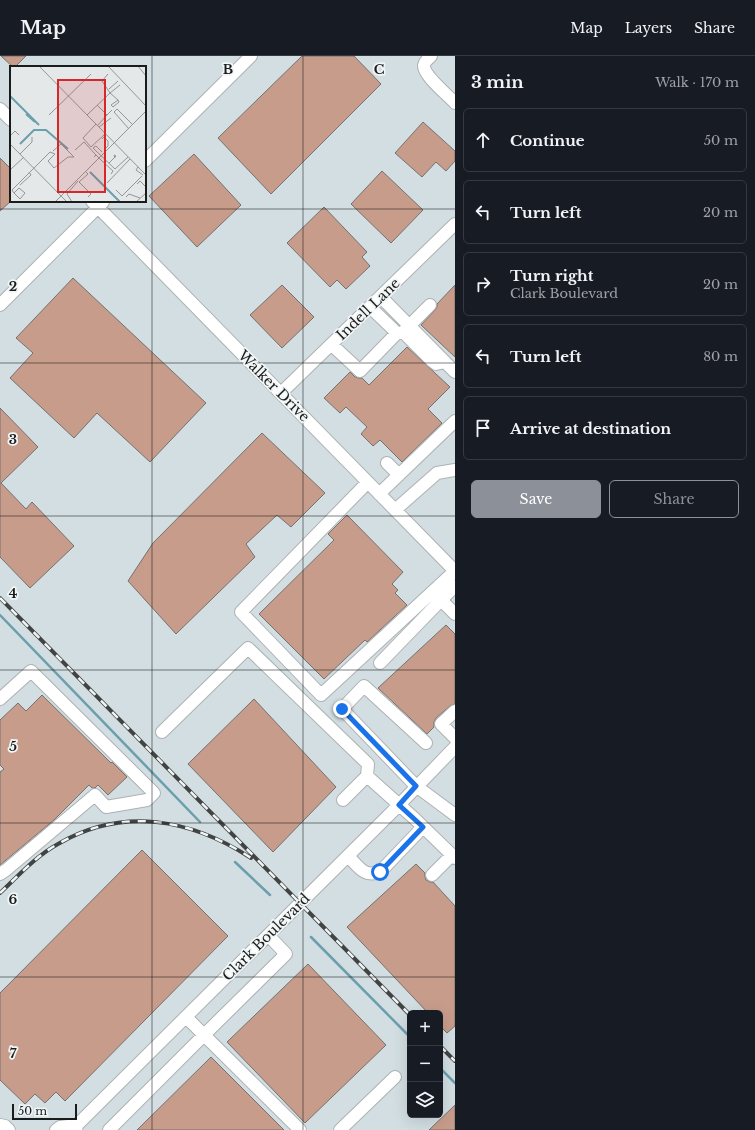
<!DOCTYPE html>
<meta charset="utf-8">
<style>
:root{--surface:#171b24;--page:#20242c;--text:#f1f3f6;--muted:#9ea1a6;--line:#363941;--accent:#8c9099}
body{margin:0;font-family:"Libre Baskerville",serif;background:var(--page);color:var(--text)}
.controls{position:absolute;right:12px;bottom:12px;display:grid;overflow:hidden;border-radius:6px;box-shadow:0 4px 16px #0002}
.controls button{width:36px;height:36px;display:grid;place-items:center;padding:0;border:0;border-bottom:1px solid var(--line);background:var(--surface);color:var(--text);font:20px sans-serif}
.scale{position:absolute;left:12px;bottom:10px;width:65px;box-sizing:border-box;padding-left:4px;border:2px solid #1a1c1c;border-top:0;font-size:11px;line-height:14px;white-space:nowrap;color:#1a1c1c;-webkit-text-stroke:3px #f1f5f6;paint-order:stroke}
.stop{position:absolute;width:12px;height:12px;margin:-9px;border:3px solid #1a73e8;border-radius:50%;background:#fff}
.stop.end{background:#1a73e8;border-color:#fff;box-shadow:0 1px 4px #0008}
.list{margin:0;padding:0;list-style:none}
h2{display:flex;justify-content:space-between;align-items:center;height:52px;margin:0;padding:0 16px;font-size:17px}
h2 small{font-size:13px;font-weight:400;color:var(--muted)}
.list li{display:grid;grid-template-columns:26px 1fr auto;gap:12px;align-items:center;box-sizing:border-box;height:64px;margin:0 8px 8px;padding:0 8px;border:1px solid var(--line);border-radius:6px}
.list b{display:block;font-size:15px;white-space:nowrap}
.list p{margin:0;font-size:13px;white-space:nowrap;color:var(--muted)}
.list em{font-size:13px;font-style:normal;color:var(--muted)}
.actions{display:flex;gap:8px;padding:12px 16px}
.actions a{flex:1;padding:9px 0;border:1px solid var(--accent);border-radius:6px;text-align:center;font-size:14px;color:var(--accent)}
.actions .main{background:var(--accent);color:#fff}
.icon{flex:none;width:22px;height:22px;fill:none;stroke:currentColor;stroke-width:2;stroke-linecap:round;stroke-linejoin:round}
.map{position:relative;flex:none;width:455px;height:1074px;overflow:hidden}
header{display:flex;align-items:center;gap:24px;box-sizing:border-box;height:56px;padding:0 20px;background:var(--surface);border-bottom:1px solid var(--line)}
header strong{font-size:19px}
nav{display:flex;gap:22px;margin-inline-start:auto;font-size:14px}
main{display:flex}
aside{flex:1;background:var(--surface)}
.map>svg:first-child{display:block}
</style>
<header>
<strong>Map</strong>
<nav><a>Map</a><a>Layers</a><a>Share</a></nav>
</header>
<main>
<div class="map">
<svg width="455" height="1074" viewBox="0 0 455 1074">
<rect width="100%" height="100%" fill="#e4e8e9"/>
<path fill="#d2dee2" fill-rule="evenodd" d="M0,0H455V1074H0ZM11,11H145V145H11ZM410,957H440V1059H410Z"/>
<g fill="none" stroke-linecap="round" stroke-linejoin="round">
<path stroke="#6b9fad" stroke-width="2.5" d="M0,559L200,766
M235,806L270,839
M311,881L410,981
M440,1012L455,1027"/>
</g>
<path fill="#c89c8a" stroke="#747170" d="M1,0H26L15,11H13Z
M302,0H354L381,28L271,138L218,82Z
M423,66L455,95V105L446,115L436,106L422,121L395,97Z
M194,98L241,149L197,191L149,140Z
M0,102L11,113V145L0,155Z
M382,115L423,154L391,187L351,148Z
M324,151L367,196L362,201L370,210L346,233L337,224L330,231L287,187Z
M73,222L206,347L150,406L97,357L74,382L10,322L33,297L16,282Z
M282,229L314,261L282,292L250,259Z
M455,229V301L421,269L435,254L437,251V248Z
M407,291L450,331L428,353L442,367L402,406L380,384L373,390L361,378L367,371L346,351L340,357L324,342L350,316L355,321L359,322H362L369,329Z
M0,352L38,391L1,427L26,453L32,446L74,490L30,532L0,501Z
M262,377L325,437L291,471L277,459L246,488L255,501L176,578L128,525L153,487Z
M347,459L403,516L392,528L398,534L395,537L407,549L367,586L365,584L324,623L259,558L334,484L328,478Z
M446,569L455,578V648L450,650L436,662L434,666V671L427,678L378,632Z
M42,639L111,707L112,706L127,721L108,739L98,729L95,732H92L89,729L54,764L0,809V716L4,713L0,709V664L18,647L26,655Z
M254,643L336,731L273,796L188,708Z
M142,794L228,880L65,1045L56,1036L45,1047L35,1038L25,1048L0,1024V937Z
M416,808L425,817V821L426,824L430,826H433L455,850V970L447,977L440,970V957H428L347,871Z
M308,908L386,989L305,1067L227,986Z
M211,1001L284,1074H137Z
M455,1049V1074H429Z"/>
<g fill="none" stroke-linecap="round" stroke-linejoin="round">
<g stroke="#aeb1b2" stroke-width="14">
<path id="minor" d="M431,0C428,3 424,6 424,10C424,20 448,39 455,47
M0,53L11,64
M145,105L251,0
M92,145L455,515
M381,241L455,316
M0,249L103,146
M404,275L430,249
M403,276L432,305L436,308L445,306
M332,289L360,315L397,277L370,251
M281,337L455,168
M387,407L399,419
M368,426L241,556L321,639L455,515
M379,438L455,365
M395,454L437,417L455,414
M441,544L455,530
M380,607L441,544L455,558
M0,643L31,615L154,737L147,744L106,751L95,739L6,814L0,818
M455,655L441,668L455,682
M162,676L248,592L368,708L367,720
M426,687L364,630L342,653L416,730L455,759
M343,744L367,720L415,763L455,802
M348,800C358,810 364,822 380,816L423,771
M432,819L452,799
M268,879L286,898L204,979L300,1074
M0,1069L5,1070L9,1074
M56,1074L60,1071L77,1069
M76,1074L77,1069L399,749L455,691
M109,1074L204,979L186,961
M340,1074L395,1021"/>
</g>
<use href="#minor" stroke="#fff" stroke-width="12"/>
<g stroke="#424444" stroke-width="4">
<path id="rail" d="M0,542L410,959
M0,837C18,820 36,800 58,788C123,750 191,763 251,802
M440,990L455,1005"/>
</g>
<use href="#rail" stroke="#f1f5f6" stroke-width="2.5" stroke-dasharray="8" stroke-linecap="butt"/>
</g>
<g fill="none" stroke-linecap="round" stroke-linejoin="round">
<path stroke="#1a73e8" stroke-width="5" d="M342,653L416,730L399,749L423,771L380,816"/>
</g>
<path fill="none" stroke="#1a1c1c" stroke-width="1" stroke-opacity="0.55" d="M152,0V1074M303,0V1074M0,153H455M0,307H455M0,460H455M0,614H455M0,767H455M0,921H455"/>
<g text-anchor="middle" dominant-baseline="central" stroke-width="3.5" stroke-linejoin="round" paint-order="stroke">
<g font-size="14" fill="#1a1c1c" stroke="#f1f5f6">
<text transform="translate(368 253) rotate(-44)">Indell Lane</text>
<text transform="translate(274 330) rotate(45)">Walker Drive</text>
<text transform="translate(266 881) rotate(-45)">Clark Boulevard</text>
</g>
</g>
<g transform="translate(10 10)">
<rect width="136" height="136" fill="#e4e8e9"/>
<path fill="none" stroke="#6b9fad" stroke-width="2" d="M0,30L29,59M16,48L25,56M10,78L24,64H36L58,83M80,106L110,136"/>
<path fill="none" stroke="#939697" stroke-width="1" d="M29,0L136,109M98,0L136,40M128,0L136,10M99,23L108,15M108,34L100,27L110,19M108,34L109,36L103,41L101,39ZM87,39L97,49L102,44M39,49L81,8M77,49L100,27L92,15L98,8M86,58L73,72L81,81L95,68M87,60L97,49M89,61L101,52M119,63L104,46L107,43L123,59M0,70L5,65L9,69M92,73L94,71L98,75V80L94,84L96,86M0,78L57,136M65,84L74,76L86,89M92,86L86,80L83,82L105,103L118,91M10,88L22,76V71M84,91L86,89L91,94L103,105L101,108M99,97L106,90L104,89L105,92M128,101L126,104L133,109M0,104L14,91M76,106L78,108L69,116L81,128L78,131M97,117L120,93M127,118L130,115L136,121M10,119L21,109L19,106M106,124L112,130L132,110M4,127L9,122L15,127L10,133L4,127L2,124L40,86L45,88L38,95L44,102L58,91H64L51,78L43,85M116,131L119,128L130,132M45,136L136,45M62,136L57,128L68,115M126,136L136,127"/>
<path fill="#d62828" fill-opacity="0.15" stroke="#d62828" stroke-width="2" d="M48,14H95V126H48Z"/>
<rect width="136" height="136" fill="none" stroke="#1a1c1c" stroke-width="2"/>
</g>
<g font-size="13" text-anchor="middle" font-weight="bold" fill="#1a1c1c" stroke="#f1f5f6" stroke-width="3.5" stroke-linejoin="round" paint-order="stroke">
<text x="228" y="18">B</text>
<text x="379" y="18">C</text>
<text x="13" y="235">2</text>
<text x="13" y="388">3</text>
<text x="13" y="542">4</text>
<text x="13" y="695">5</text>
<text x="13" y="848">6</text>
<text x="13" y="1002">7</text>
</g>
</svg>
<div class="controls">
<button>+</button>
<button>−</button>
<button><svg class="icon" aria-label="layers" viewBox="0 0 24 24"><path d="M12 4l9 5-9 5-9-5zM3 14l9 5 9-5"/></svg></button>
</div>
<div class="scale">50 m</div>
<div class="stop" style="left:380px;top:816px"></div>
<div class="stop end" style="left:342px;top:653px"></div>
</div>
<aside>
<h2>3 min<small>Walk · 170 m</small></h2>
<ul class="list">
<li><svg class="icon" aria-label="ahead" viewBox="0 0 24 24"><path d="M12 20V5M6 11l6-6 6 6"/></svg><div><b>Continue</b></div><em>50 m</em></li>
<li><svg class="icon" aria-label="left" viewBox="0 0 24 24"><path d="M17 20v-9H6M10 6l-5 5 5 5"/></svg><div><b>Turn left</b></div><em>20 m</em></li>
<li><svg class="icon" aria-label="right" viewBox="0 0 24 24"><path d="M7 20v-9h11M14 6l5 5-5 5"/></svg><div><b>Turn right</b><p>Clark Boulevard</p></div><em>20 m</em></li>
<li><svg class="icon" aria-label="left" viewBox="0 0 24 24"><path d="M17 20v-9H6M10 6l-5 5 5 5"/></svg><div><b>Turn left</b></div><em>80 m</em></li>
<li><svg class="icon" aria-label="arrive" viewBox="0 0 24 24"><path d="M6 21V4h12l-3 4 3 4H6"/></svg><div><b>Arrive at destination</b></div></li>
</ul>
<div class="actions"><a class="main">Save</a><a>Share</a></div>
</aside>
</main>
